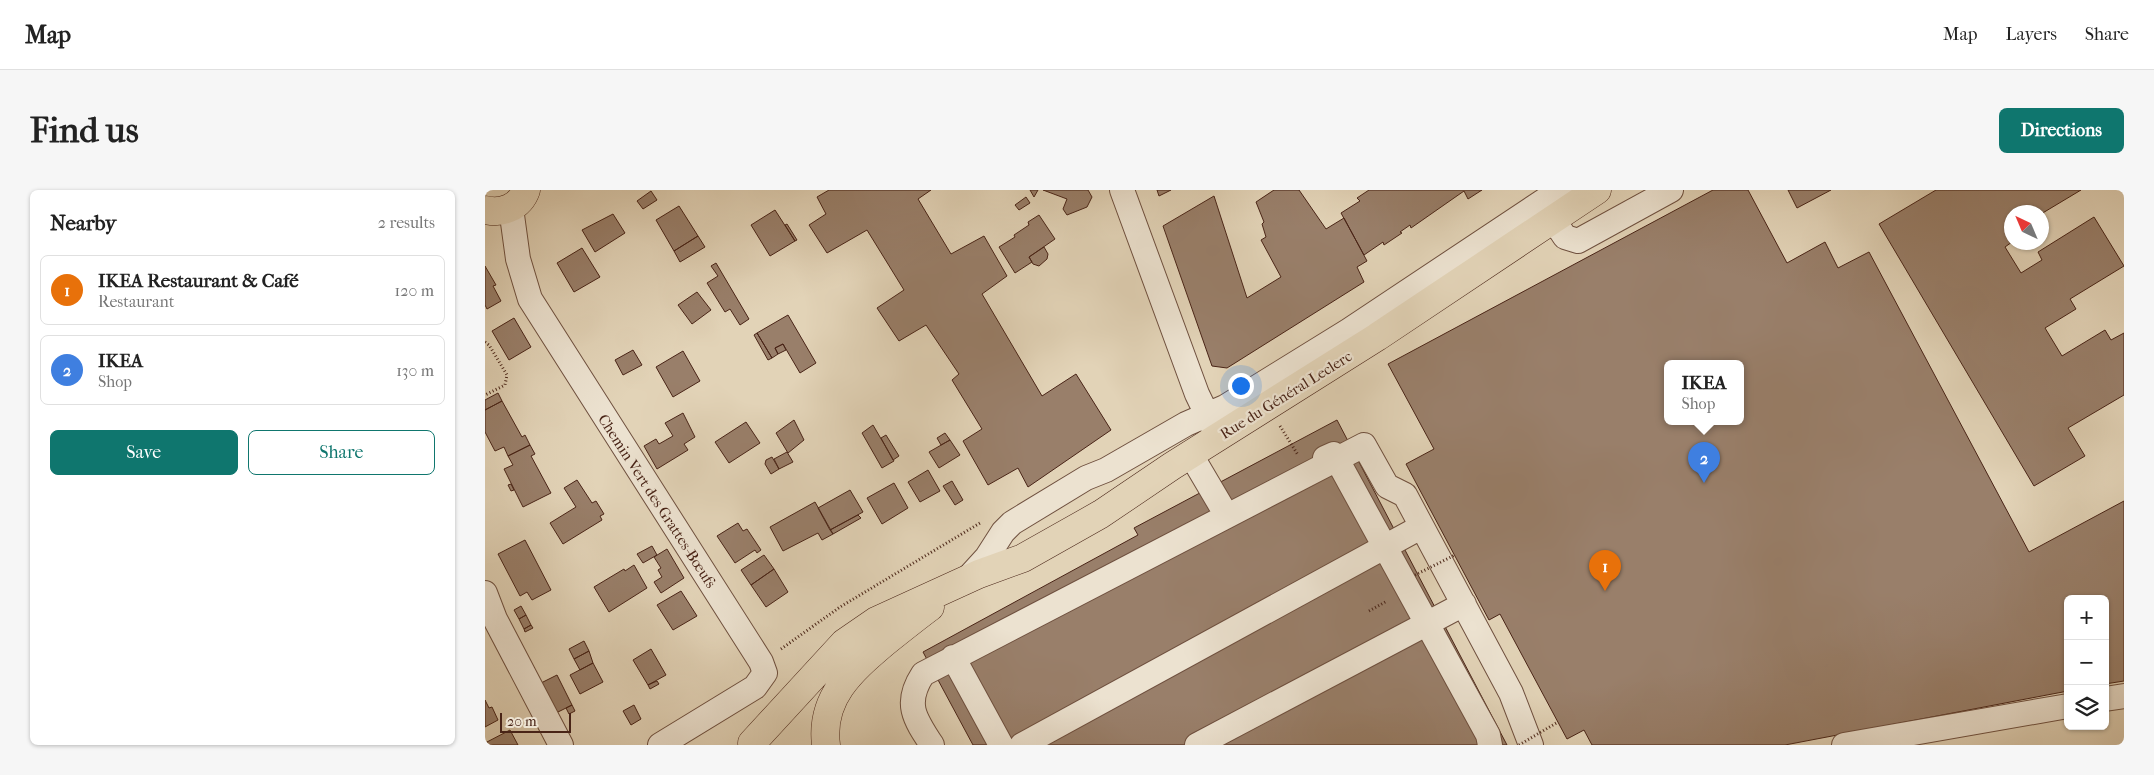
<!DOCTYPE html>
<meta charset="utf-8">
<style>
:root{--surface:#fff;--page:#f6f6f6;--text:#222;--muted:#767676;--line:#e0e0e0;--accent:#0f766e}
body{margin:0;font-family:"IM FELL French Canon",serif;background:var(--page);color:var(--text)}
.controls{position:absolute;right:15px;bottom:15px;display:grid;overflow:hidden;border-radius:8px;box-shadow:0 1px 4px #0004}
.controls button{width:45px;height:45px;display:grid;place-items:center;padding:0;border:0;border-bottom:1px solid var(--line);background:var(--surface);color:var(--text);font:25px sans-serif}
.compass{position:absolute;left:1519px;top:15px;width:45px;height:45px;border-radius:50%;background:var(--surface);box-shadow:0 1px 4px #0004;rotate:316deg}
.scale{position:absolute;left:15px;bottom:12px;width:71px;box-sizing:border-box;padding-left:5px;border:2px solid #492417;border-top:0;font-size:14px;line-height:18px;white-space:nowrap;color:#492417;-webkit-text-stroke:4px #ece2d0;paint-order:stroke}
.you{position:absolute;left:755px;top:195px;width:18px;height:18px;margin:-12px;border:4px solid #fff;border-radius:50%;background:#1a73e8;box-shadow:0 0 0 8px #1a73e833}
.badge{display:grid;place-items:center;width:32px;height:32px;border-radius:50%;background:var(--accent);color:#fff;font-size:16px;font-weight:700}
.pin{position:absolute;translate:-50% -41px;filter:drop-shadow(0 1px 2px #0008)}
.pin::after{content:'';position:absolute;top:26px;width:18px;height:15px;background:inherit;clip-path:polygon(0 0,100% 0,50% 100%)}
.popup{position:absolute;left:1179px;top:170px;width:80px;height:65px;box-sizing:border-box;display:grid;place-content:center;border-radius:8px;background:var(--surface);filter:drop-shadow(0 1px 4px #0005);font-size:16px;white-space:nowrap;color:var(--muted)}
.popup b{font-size:19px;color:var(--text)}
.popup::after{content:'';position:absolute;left:50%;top:100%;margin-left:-10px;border:10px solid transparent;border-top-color:var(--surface)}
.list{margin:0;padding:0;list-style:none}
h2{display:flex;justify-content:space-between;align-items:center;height:65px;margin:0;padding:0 20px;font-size:21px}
h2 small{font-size:16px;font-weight:400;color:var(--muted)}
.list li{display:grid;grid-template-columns:32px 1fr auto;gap:15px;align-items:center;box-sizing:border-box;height:70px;margin:0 10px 10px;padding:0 10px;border:1px solid var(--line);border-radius:8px}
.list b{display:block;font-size:19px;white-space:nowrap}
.list p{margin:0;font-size:16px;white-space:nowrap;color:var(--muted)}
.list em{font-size:16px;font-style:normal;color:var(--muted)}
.actions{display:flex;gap:10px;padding:15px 20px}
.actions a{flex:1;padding:11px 0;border:1px solid var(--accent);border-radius:8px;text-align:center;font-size:18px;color:var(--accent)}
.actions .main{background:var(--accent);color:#fff}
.icon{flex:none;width:28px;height:28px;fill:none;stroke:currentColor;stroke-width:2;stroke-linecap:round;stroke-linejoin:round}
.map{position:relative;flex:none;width:1639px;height:555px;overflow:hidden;border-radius:8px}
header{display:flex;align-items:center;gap:30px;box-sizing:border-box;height:70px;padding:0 25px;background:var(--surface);border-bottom:1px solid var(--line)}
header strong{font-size:24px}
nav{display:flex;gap:28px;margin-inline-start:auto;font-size:18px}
.intro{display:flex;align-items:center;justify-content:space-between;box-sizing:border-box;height:120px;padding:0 30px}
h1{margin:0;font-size:35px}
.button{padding:12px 22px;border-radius:8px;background:var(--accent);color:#fff;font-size:18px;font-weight:700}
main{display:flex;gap:30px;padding:0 30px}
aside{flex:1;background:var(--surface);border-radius:8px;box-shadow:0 1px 4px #0004}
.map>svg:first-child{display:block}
</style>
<header>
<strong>Map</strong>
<nav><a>Map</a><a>Layers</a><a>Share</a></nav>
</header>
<div class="intro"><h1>Find us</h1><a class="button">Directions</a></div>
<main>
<aside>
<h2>Nearby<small>2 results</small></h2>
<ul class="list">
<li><span class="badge" style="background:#e8710a">1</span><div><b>IKEA Restaurant &amp; Café</b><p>Restaurant</p></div><em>120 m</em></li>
<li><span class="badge" style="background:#3f7fe0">2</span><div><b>IKEA</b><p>Shop</p></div><em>130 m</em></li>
</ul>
<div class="actions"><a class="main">Save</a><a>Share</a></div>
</aside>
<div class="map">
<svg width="1639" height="555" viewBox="0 0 1639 555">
<rect width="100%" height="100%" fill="#e2d3b7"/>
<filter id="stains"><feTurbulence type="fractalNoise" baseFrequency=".004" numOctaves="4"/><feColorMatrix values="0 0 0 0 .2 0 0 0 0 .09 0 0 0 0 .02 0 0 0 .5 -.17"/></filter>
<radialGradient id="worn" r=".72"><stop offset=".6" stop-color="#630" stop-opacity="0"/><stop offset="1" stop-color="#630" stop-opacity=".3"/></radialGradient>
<path fill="#997f6a" stroke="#492417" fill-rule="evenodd" d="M344,0H446L433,9L466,64L499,46L522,86L497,104L557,206L591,184L626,240L543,297L533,278L503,295L478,251L497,239L467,190L474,184L441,135L414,151L392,118L419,100L382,40L342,63L324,35L341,24L332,7Z
M545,0H553L549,7Z
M558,0H603L607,7L602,17L582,25L578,19L582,9Z
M672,0H686L674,6Z
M789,0H814L841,39L859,28L882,71L872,77L879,92L742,178L727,176L678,36L729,6L762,108L796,87L776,50L781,47L777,34L779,32L771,12Z
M884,0H997L983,9L979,1L926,38L925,35L915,42L917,43L899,55L898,52L879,65L856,23L875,11L872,8Z
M1228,0H1263L1302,73L1340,52L1353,78L1384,62L1544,362L1639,311V491L1620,494V409H1583V501L1300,555H1107L1099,540L1082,549L1015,424L1004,430L921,274L949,259L903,174ZM1183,174H1255V232H1183Z
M1303,0H1346L1312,18Z
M1451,0H1596L1556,24L1526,22L1527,52L1520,57L1536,83L1557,70L1553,62L1609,27L1639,76L1585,109L1591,119L1560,138L1577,166L1620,140L1626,150L1639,143V205L1583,238L1600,266L1549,296L1394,34Z
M166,1L172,10L158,19L152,11Z
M541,7L545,13L534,20L530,15Z
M194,16L213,46L189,61L171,30Z
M290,20L310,51L285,66L266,35Z
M128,24L140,43L110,62L97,40Z
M554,25L570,49L544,67L547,72L530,83L514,57L530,47L529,45L544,35L543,32Z
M302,34L312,50L310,51L300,35Z
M213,46L220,57L195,72L189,61Z
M559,57L563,64L562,69L554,76L548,74L544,67Z
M97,58L115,87L89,102L72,73Z
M231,73L264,129L255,135L245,119L240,122L222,93L233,86L226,76Z
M0,76L11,95L8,96L16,111L2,119L0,115Z
M212,102L226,120L207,134L193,115Z
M303,125L331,173L315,183L298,154L290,158L293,164L287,168L272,143Z
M29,128L46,157L24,170L7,141Z
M272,143L287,168L283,170L269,145Z
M298,154L301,160L293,164L290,158Z
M148,160L157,175L138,185L130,170Z
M198,161L215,191L188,207L171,177Z
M13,203L17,211L0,220V210Z
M17,211L37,247L40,245L45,255L23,266L19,257L10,261L0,242V220Z
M198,223L210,247L199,254L203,260L172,279L159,256L171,249L174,254L188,246L180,233Z
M309,230L319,250L303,263L291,243Z
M852,230L1022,555H488L438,462L653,345L649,338Z
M261,232L275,253L244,273L230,252Z
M388,235L409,271L397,278L377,243Z
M460,243L465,250L456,255L452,248Z
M401,245L414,266L408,270L396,248Z
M465,250L475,265L454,278L444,262Z
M45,255L50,264L46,266L66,303L38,317L19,279L28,275L23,266Z
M302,262L308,272L294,279L289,269Z
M287,267L294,279L286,284L280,274L281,270Z
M443,280L455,301L435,312L423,292Z
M92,290L107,313L111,311L119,324L115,326L117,330L78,354L65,333L91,317L79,298Z
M467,291L478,310L470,315L458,296Z
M409,293L423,318L397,334L382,308Z
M26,294L29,300L26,301L23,295Z
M365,300L378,322L345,340L333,318Z
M330,312L348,344L337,350L333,343L298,361L285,337Z
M373,325L376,328L348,344L345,340Z
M253,333L258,341L262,339L276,360L272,363L270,360L250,373L232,346Z
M40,350L66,400L47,410L42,402L35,406L13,364Z
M167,356L172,365L158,373L152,364Z
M182,359L199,388L176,403L169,392L177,387L173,380L176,378L169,367Z
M279,365L289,379L266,395L256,380Z
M149,375L162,398L124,422L109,397L139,379L140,381Z
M289,379L303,402L281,417L266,395Z
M196,401L212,426L188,440L172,415Z
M36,416L41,425L34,429L29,420Z
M41,425L46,435L39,439L34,429Z
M46,435L48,438L40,442L39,439Z
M99,451L104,461L89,469L84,459Z
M166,459L181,485L163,495L148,470Z
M104,461L108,473L95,480L89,469Z
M108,473L118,492L95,504L85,485Z
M72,485L87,515L69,524L54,494Z
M172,491L174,494L165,499L163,495Z
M0,510L4,518L7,517L13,530L0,537Z
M87,515L90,521L84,524L81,518Z
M149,515L156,529L146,535L138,521Z
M25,540L33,555H0V553Z"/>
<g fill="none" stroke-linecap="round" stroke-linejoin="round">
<g stroke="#6f503f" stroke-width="26">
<path id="minor" d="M637,0L712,204L729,239
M26,18L33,69L45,109L276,472L280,483L270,497L175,555
M1068,29L1080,47L1093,51L1186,0
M706,265L742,326
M840,268L849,264L1003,545L1005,555
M481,390L502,367L518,342L527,333L601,288L621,280L701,234L740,217L863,141L1075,0
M0,403L10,429L76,555
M468,467L516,555
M1620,509L1639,506
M447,555C429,528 419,513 438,484L879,255L902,296L920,305L1026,503L1046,555
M537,555L936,337
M712,555L979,414
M1359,555L1583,516"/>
</g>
<g stroke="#492417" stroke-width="29">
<path id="major" d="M0,20C17,24 35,17 41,0
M267,553L359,453L391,431L494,384L538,368L616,324L687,276L892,147L1112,0
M341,555C335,508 366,481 399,453C414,441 429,429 445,417"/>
</g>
<path stroke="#492417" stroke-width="3" stroke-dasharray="1 2.5" stroke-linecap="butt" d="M0,152L4,155L22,185L20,195L0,205
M795,236L813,265
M884,421L902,411
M296,459L355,417L495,333"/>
<use href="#minor" stroke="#ece2d0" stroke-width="24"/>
<use href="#major" stroke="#e2d3b7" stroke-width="28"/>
<path stroke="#492417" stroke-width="3" stroke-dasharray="1 2.5" stroke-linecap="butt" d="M930,385L970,365
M1034,555L1073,532"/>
</g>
<g text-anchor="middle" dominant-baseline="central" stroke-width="4.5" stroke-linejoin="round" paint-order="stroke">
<g font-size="15" fill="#492417" stroke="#ece2d0">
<text transform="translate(801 205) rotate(-32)">Rue du Général Leclerc</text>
<text transform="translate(172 311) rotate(57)">Chemin Vert des Grattes-Bœufs</text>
</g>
</g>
<rect width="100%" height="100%" filter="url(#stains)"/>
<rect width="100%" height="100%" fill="url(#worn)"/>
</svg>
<div class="controls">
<button>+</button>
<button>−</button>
<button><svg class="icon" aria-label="layers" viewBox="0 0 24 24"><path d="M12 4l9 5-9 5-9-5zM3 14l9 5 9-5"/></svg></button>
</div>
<svg class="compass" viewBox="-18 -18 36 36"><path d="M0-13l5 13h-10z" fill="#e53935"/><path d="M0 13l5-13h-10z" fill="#767676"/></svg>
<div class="scale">20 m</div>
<div class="you"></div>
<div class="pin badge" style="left:1120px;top:401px;background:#e8710a">1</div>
<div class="pin badge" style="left:1219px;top:293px;background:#3f7fe0">2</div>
<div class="popup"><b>IKEA</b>Shop</div>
</div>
</main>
